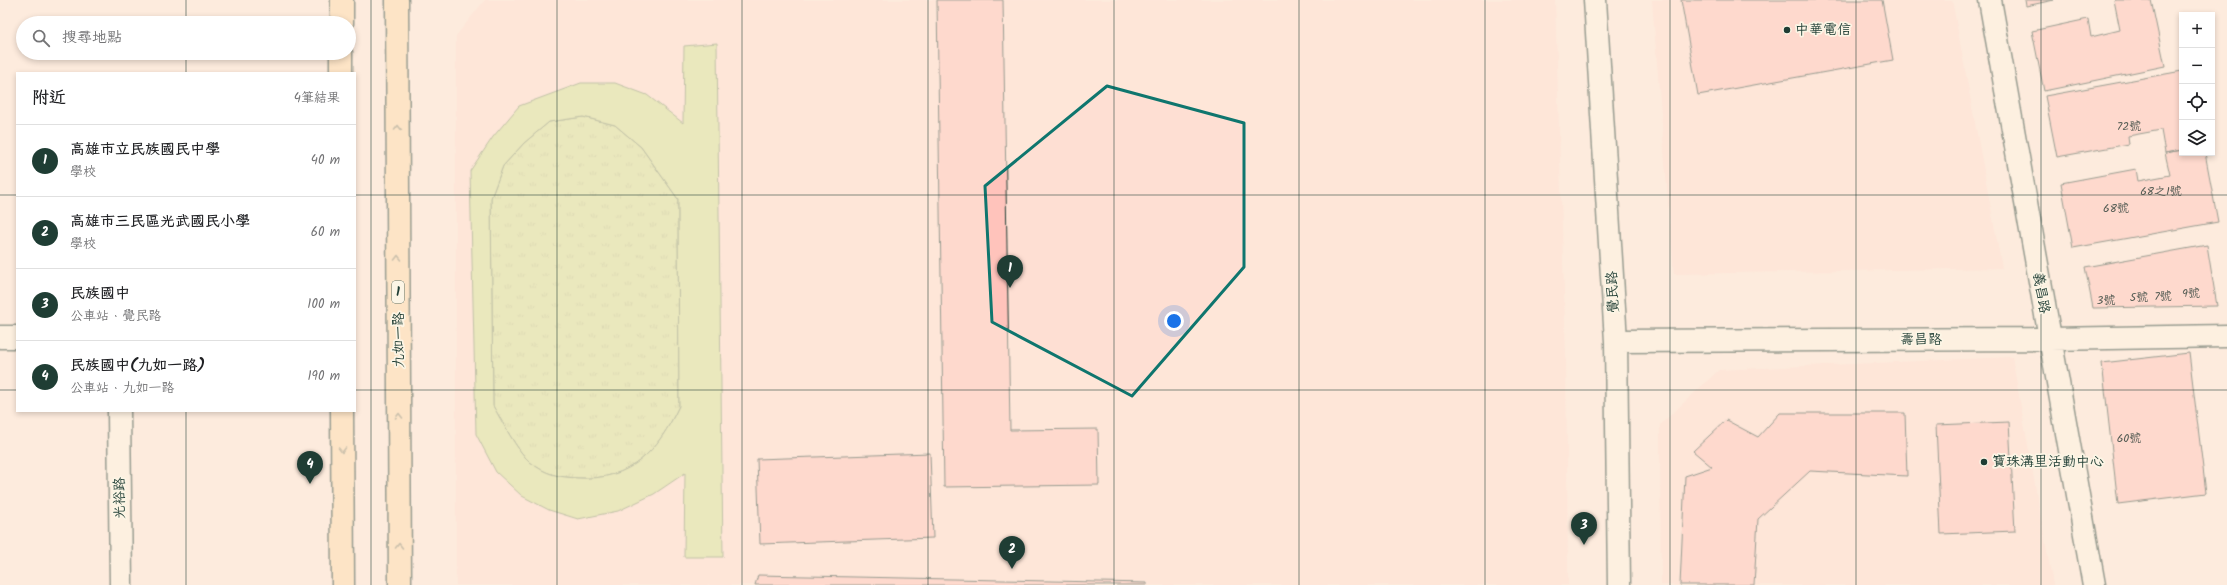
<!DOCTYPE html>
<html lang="zh-TW">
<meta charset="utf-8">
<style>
:root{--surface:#fff;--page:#f2f2f2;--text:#202124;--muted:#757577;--line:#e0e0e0;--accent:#1f3d34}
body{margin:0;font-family:Kalam,"LXGW WenKai TC",sans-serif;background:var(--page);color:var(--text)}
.controls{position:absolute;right:12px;top:12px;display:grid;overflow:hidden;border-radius:0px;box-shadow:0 2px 6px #0003}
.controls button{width:36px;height:36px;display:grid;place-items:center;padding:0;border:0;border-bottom:1px solid var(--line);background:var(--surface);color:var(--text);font:20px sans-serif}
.you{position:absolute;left:1174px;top:321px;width:14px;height:14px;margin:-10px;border:3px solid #fff;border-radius:50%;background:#1a73e8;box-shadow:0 0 0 6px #1a73e833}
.badge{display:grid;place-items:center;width:26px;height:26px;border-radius:50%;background:var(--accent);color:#fff;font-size:13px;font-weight:700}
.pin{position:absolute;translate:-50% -33px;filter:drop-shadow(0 1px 2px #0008)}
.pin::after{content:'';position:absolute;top:21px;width:14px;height:12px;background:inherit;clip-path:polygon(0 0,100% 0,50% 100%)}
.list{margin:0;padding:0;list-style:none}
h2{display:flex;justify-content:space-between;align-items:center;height:52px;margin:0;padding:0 16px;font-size:17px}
h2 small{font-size:13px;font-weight:400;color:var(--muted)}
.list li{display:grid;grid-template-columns:26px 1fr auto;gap:12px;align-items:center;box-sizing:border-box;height:72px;padding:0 16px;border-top:1px solid var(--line)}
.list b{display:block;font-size:15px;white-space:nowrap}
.list p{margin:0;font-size:13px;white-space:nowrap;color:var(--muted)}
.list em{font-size:13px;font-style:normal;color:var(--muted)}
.icon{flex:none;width:22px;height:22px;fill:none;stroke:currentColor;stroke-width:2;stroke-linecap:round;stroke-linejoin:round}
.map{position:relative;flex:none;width:2227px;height:585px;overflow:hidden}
.search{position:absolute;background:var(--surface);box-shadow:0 2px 6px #0003;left:16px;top:16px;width:340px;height:44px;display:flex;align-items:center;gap:10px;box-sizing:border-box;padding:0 14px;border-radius:22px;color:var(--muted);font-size:15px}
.panel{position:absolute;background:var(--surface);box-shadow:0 2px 6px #0003;left:16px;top:72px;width:340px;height:340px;border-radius:0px}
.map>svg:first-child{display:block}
</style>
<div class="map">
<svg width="2227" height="585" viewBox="0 0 2227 585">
<defs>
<pattern id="grass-tufts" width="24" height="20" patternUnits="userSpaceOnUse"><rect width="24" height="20" fill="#d3e497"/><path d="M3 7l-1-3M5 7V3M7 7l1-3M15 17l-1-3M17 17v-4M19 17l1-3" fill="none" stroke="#b5c483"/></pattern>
</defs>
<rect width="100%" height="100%" fill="#fdebdd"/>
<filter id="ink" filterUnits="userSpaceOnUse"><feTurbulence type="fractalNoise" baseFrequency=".025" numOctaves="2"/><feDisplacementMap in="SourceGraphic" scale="8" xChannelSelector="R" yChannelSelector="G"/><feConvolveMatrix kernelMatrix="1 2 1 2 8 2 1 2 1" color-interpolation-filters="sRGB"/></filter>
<g filter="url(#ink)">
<path fill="#fedfd3" d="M485,0H1555L1566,359L1568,585H456V36Z
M1652,0H1952L2002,268L1674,274Z
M2012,357L2053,585H1661L1660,425L1719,370Z"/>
<path fill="url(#grass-tufts)" stroke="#799066" d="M583,117L615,125L641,147L678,199L679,406C658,451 631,481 578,478C559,477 546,475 530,462C517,451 502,421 493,406L491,198L503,166L524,143L549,122Z"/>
<path fill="#d3e497" stroke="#799066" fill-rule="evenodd" d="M717,43L723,557H684L685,473L654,494L618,511L578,519L549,510L522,496L496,472L476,434L470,171L493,137L519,106L581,83H615L647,95L683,123L684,46ZM583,117L615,125L641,147L678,199L679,406C658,451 631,481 578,478C559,477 546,475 530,462C517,451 502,421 493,406L491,198L503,166L524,143L549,122Z"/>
<path fill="#ffc3bb" stroke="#1f3d34" d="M937,0H1003L1010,430L1098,429L1099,485L944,487Z
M1681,0H1882L1893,60L1698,95Z
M2025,0H2054L2026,6Z
M2114,0H2151L2165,66L2044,91L2032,31L2088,19L2091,37L2120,30Z
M2182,71V150L2165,153L2161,130L2128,136L2129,144L2057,157L2045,96Z
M2182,150V153H2205L2218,222L2073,248L2061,183L2136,169L2138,181L2170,175L2165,153Z
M2207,245L2217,306L2093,308L2085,267Z
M2189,353L2206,493L2118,504L2102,363Z
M1780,413H1905L1907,476L1810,471L1758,519L1754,585H1680L1685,476L1712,467L1693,451L1726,420L1758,437Z
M2009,422L2015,531L1941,534L1936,425Z
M930,453L933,538L760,544L757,459Z
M758,575L1147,583V585H755Z"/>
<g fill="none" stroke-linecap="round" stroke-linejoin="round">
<g stroke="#1f3d34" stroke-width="25">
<path id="minor" d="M1595,0L1616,341L1619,585
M1990,0L2094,585
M0,337H17
M1616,341L2050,339L2227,336
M119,411L121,585"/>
</g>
<g stroke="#1f3d34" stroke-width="25">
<path id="major" d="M397,0L400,585
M342,23V0
M341,53V73
M342,411L343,585"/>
</g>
<use href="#minor" stroke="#fcf5e5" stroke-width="22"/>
<use href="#major" stroke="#fcdcac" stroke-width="22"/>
</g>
<defs><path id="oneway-chevron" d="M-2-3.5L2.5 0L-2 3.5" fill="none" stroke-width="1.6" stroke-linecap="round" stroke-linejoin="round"/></defs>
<g stroke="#8e8c70">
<use href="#oneway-chevron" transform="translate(398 128) rotate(-90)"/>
<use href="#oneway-chevron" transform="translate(398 258) rotate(-90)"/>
<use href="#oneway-chevron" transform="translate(399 416) rotate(-90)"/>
<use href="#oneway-chevron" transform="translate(342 450) rotate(90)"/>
<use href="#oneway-chevron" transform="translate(399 546) rotate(-90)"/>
</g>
</g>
<path d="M0 0H2227V585H0ZM1107,86L1244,123V267L1132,396L992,322L985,186Z" fill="#fdebdd" fill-opacity=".55" fill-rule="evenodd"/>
<path fill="none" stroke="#0f766e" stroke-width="3" stroke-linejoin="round" d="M1107,86L1244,123V267L1132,396L992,322L985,186Z"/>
<path fill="none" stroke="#1f3d34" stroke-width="1" stroke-opacity="0.55" d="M186,0V23M371,0V585M557,0V585M742,0V585M928,0V585M1114,0V585M1299,0V585M1485,0V585M1670,0V585M1856,0V585M2041,0V585M186,53V73M0,195H17M355,195H2227M0,390H17M355,390H2227M186,411V585"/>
<g fill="#1f3d34" stroke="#fcf5e5" stroke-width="1.5">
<circle cx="1787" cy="30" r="4"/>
<circle cx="1984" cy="462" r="4"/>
</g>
<g text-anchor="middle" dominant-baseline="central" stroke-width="3.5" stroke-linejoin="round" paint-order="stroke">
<g font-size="12" fill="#575e56">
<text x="2129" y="126">72號</text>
<text x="2161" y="191">68之1號</text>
<text x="2116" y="208">68號</text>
<text x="2191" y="293">9號</text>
<text x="2163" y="296">7號</text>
<text x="2139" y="297">5號</text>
<text x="2106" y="300">3號</text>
<text x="2129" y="438">60號</text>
</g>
<rect fill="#fcf5e5" stroke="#617469" stroke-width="1" x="392" y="281" width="12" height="22" rx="3"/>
<g font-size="13" font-weight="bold" fill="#1f3d34">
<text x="398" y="292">1</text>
</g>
<g font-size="14" fill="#1f3d34" stroke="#fcf5e5" text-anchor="start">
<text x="1795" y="30">中華電信</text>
<text x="1992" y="462">寶珠溝里活動中心</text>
</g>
<g font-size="14" fill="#1f3d34" stroke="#fcf5e5">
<text transform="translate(1613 292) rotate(-93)">覺民路</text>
<text transform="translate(2041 293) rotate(80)">義昌路</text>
<text transform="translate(399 340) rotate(-90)">九如一路</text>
<text x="1921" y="340">壽昌路</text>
<text transform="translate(120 498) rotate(-91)">光裕路</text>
</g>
</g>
</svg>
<div class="controls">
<button>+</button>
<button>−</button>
<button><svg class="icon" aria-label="locate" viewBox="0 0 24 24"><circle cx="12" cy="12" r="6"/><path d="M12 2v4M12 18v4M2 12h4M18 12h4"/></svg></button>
<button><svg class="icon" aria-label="layers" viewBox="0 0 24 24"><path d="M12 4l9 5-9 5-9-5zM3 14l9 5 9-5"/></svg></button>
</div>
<div class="you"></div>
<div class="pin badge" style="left:1010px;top:288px">1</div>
<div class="pin badge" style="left:1012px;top:569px">2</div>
<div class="pin badge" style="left:1584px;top:545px">3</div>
<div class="pin badge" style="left:310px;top:484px">4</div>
<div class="search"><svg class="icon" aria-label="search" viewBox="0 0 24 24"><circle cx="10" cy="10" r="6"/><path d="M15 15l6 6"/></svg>搜尋地點</div>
<section class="panel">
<h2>附近<small>4筆結果</small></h2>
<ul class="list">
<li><span class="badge">1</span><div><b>高雄市立民族國民中學</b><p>學校</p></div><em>40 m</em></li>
<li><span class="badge">2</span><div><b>高雄市三民區光武國民小學</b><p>學校</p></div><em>60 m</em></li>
<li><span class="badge">3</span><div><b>民族國中</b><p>公車站 · 覺民路</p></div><em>100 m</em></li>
<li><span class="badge">4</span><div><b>民族國中(九如一路)</b><p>公車站 · 九如一路</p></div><em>190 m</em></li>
</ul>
</section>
</div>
